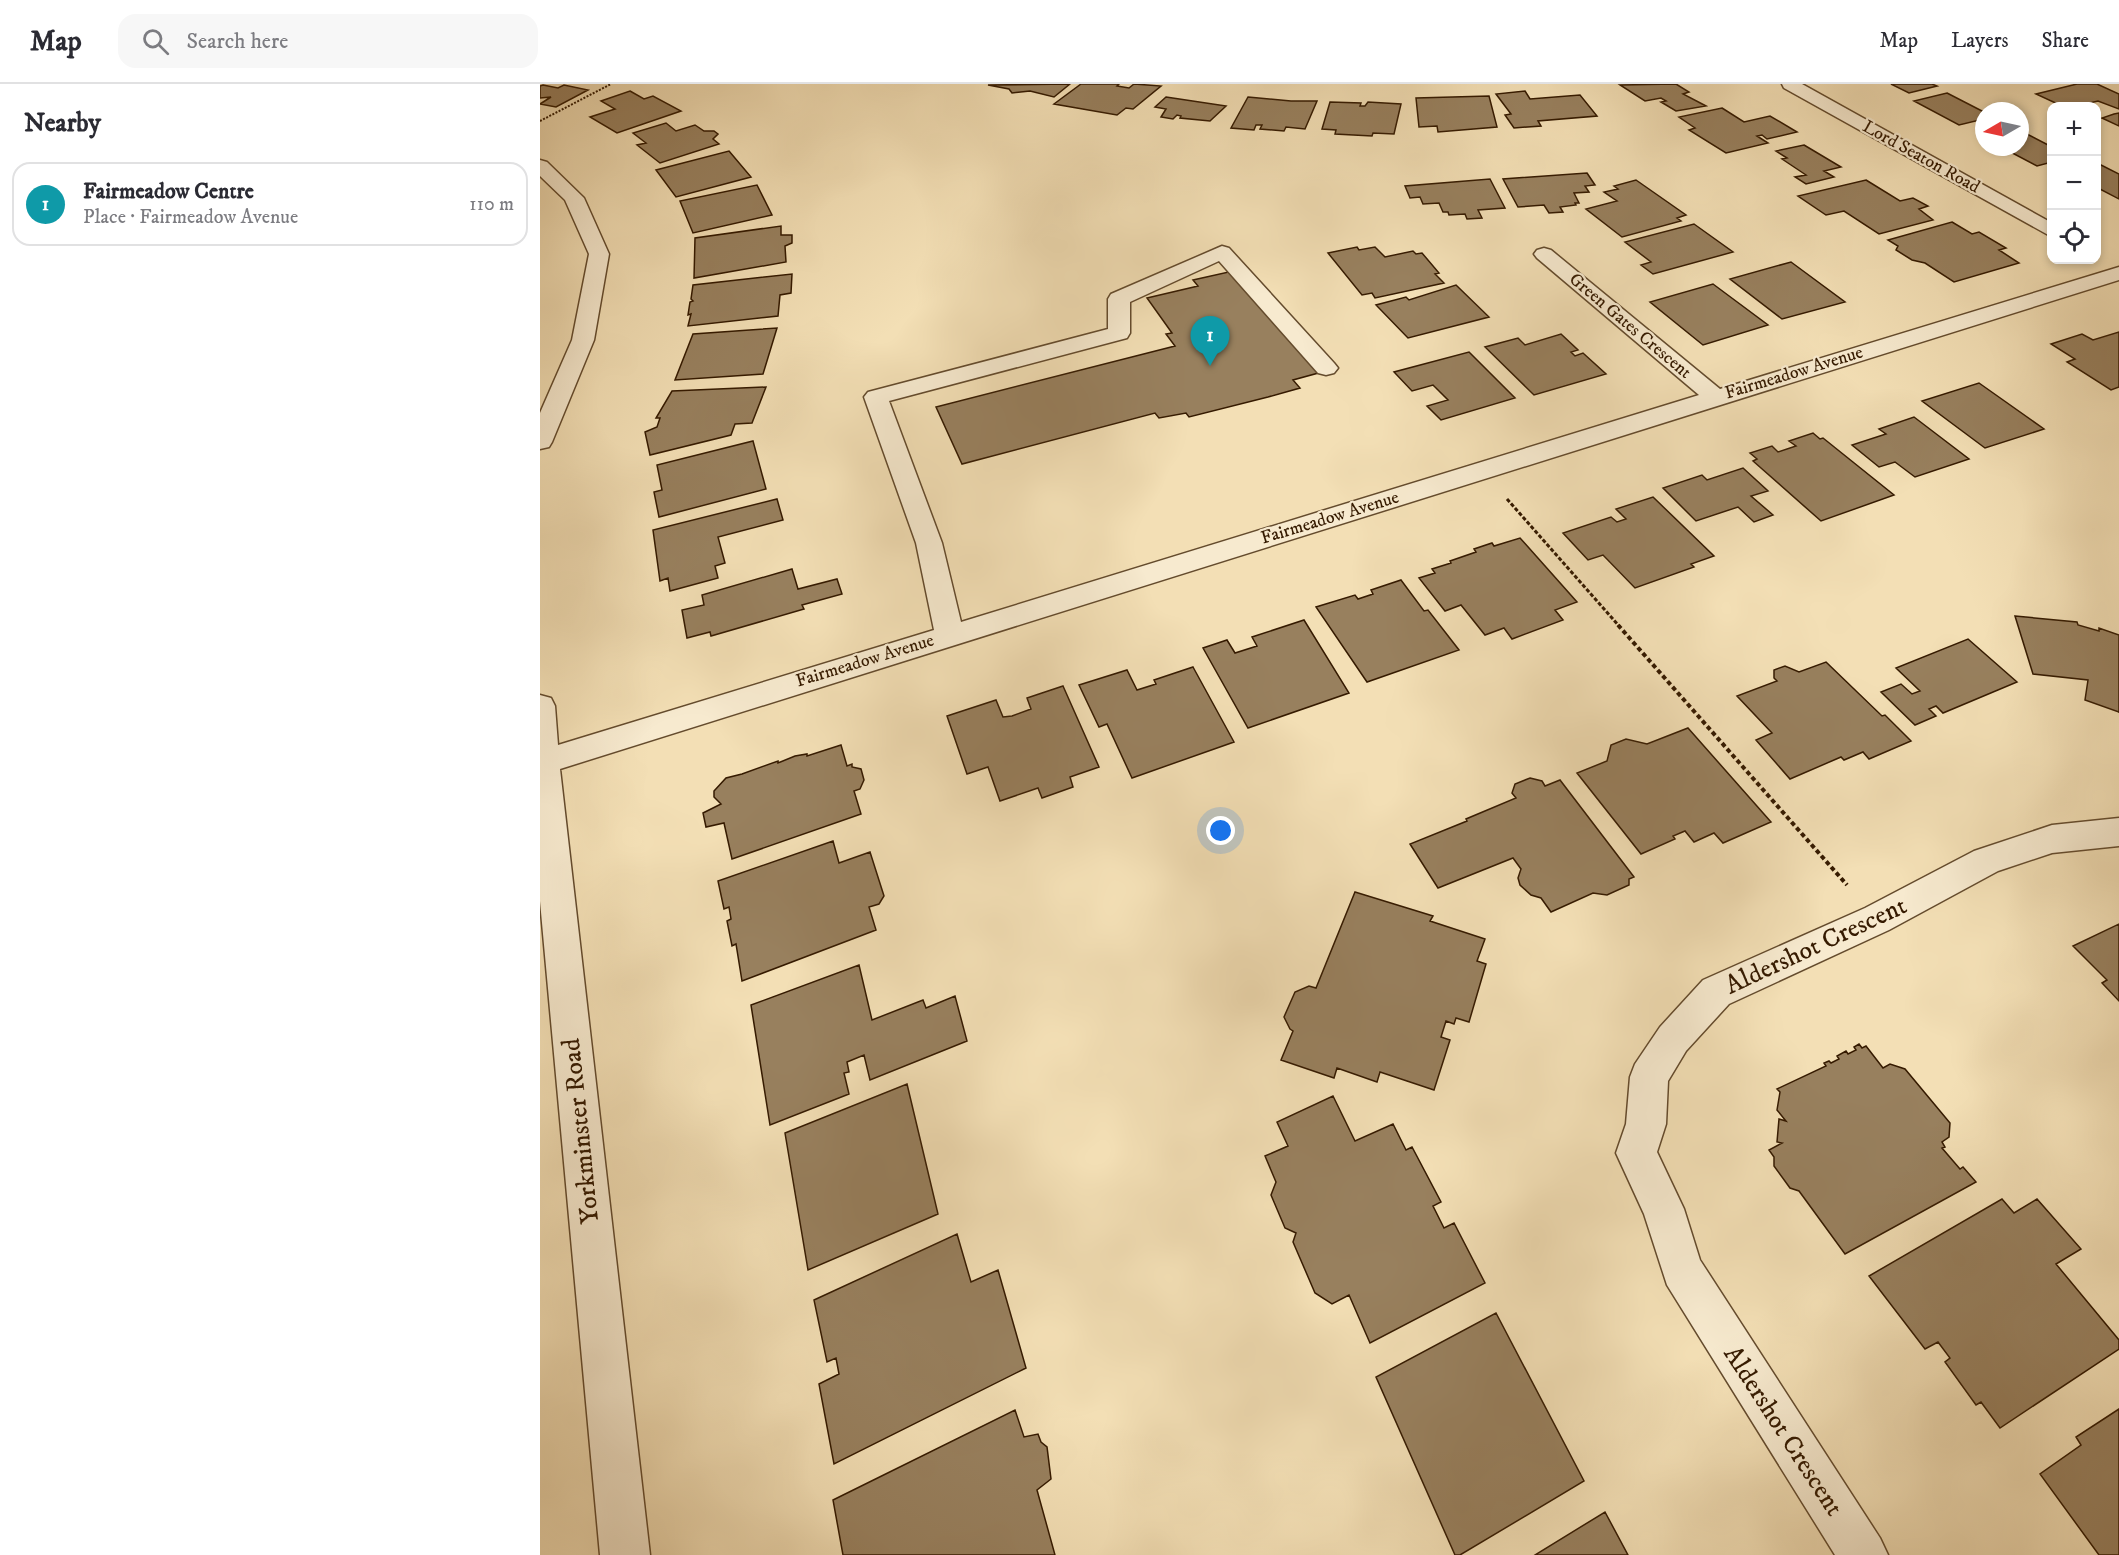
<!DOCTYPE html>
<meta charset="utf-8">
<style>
:root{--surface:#fff;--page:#f7f7f7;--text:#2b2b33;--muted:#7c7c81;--line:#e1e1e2;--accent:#1a73e8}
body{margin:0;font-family:"IM FELL DW Pica",serif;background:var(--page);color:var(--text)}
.controls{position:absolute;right:18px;top:18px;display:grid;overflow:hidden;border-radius:12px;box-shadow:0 3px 9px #0003}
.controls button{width:54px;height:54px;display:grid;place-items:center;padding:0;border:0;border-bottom:2px solid var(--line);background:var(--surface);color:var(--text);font:30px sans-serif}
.compass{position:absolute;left:1435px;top:18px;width:54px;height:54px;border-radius:50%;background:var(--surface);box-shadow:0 3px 9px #0003;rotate:261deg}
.you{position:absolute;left:681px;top:747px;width:21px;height:21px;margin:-15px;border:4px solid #fff;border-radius:50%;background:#1a73e8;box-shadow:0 0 0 9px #1a73e833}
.badge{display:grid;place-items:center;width:39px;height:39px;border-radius:50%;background:var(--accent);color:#fff;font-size:20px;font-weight:700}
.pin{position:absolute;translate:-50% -50px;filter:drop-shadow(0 2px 3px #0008)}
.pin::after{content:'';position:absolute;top:32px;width:21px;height:18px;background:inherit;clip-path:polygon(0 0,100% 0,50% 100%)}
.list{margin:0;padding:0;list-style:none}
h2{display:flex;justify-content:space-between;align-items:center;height:78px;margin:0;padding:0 24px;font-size:26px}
h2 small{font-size:20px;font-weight:400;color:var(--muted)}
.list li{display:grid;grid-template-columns:39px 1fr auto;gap:18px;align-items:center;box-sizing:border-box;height:84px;margin:0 12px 12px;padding:0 12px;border:2px solid var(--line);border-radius:18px}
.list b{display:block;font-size:22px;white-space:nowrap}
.list p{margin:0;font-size:20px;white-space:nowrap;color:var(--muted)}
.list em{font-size:20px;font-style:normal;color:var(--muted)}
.icon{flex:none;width:33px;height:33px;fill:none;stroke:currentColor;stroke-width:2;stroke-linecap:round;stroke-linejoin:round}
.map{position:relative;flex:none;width:1579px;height:1471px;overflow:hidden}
header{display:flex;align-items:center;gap:36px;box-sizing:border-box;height:84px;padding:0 30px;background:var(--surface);border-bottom:2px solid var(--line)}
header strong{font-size:28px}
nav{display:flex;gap:33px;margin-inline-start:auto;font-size:21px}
.search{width:420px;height:54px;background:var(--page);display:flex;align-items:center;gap:15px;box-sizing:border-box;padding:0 21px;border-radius:18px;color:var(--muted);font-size:22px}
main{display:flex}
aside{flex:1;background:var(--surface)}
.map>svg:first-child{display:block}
</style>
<header>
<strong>Map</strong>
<div class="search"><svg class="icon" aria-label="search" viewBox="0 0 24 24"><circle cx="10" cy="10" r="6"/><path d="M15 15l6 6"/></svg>Search here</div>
<nav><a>Map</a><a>Layers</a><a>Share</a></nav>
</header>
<main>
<aside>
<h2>Nearby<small></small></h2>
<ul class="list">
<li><span class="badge" style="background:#0f9aa8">1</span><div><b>Fairmeadow Centre</b><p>Place · Fairmeadow Avenue</p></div><em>110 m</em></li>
</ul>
</aside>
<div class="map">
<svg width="1579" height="1471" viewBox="0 0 1579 1471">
<rect width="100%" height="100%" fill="#f3dfb5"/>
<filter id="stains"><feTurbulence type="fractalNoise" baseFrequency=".00333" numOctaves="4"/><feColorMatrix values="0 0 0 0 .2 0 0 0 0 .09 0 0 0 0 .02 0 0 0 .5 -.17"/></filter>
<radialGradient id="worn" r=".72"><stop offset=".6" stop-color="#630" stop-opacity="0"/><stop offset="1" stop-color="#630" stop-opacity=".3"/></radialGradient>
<path fill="#98805e" stroke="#351a00" stroke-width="1.5" d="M530,0L514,13L490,7L472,9L469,5L448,1Z
M541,0H579L577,2L589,4L594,0L621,2L593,25L586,24L577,31L514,20Z
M1136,0L1149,8L1143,10L1166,22L1136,27L1121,18L1126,17L1121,14L1105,17L1080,1Z
M1351,0H1392L1397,2L1369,9Z
M1537,0H1557L1579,10V25L1558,17L1536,22H1522L1496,10Z
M3,1L18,4L24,1L48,6L16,23L0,20L11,13L0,14V2Z
M90,7L104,15L113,12L141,27L77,49L50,33L75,25L61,17Z
M985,7L990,15L1040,11L1057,32L998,37L1001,42L974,44L965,31L971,30L956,10Z
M1407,9L1444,28V35L1419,41L1374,17Z
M949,12L957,43L898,48L897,42L879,43L876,14Z
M626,13L686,22L670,37L640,34L641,32L637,31L633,35L621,33L626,25L615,23Z
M708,13L751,17H777L765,45L746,43L744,47L720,45L722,41H716L714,46L691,44Z
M790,18L821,19L820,22H825L828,18L861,20L854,50L833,49L832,52L795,50L796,46L782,45Z
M1182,24L1204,38L1230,32L1257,48L1227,55L1222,51L1217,52L1228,59L1186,69L1149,46L1155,44L1139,33Z
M1579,29V42L1562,34L1574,30Z
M126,39L136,47L155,41L164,47H174L178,50L173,55L179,60L120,79L97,61L106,59L93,49Z
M1483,48L1512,63V78L1497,82L1461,63H1480V49Z
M1264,61L1301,83L1284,87L1294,93L1266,100L1255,93L1266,91L1242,75L1247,74L1236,67Z
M189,67L211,93L136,113L116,86Z
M1561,81L1579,90V115L1556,103V82Z
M1047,89L1055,101L1045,102L1049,108L1034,109L1039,119H1035L1036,121L1020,123L1023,128L1009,129L1004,121L978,123L963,95Z
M950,95L965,124L938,126L942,134L927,135L925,130L909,131L908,128H903L899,119L883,120L880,113L870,114L865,102Z
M1096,96L1146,131L1137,134L1141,137L1082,153L1046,125L1077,117L1064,108L1078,105L1074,102Z
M1326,96L1360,117L1373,114L1388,122L1379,125L1393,136L1339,150L1304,127L1286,131L1258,112Z
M217,101L232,131L153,149L140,117Z
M1412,138L1432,150L1439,148L1466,164L1459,166L1479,179L1414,198L1385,179L1372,176L1356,166L1358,162L1348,156Z
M1154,140L1193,168L1113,190L1101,181L1111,178L1085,158Z
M241,142V151H252V159L245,162L246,178L154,194L155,154Z
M817,163L819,166L835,163L845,173L873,167L876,170L882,169L899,189L895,190L904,199L835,214L832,209L822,211L788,169Z
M1251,178L1305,218L1242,235L1190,195Z
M693,187L782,288L753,296L760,304L728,313L649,333L646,329L619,334L615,329L422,380L396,323L635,262L626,250L632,249L607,214L658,202L653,196Z
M252,190L251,209L240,211L238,232L148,242L151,230L148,231L150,218L153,217L151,215L153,201Z
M1173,200L1228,241L1163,261L1110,218Z
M916,201L949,233L868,254L836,221L866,213L869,216Z
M237,244L223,290L135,296L153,250Z
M1579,248V303L1571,306L1527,278L1535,275L1511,260L1542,250L1553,256Z
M1021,250L1038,266L1031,268L1035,272L1043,269L1066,290L994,311L945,263L978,254L985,261Z
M929,268L975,314L901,336L887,322L908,316L893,301L872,307L854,288Z
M1439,299L1504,345L1445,364L1382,317Z
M226,303L212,339L195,340L191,351L110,371L105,348L117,343L120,334H116L132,307Z
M1374,333L1429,375L1375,393L1355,378L1339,383L1312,361L1346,350L1339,345Z
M1273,349L1280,355L1283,354L1354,411L1281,437L1213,377L1217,375L1210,369L1232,362L1238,368L1256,362L1249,357Z
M213,357L226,405L119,433L114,408L122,406L117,381Z
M1203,384L1228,407L1211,412L1233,431L1214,438L1198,423L1156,437L1123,404L1162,391L1167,396Z
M1113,413L1174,472L1151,480L1154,483L1095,504L1063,471L1048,476L1023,449L1071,433L1077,438L1086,435L1076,425Z
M237,415L243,436L178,453L185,479L175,482L178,494L130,507L128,494L120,497L113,446Z
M980,454L1037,518L1015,526L1023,536L972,555L964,544L945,551L921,521L905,527L879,494L895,489L892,485L911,479L910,477L936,468L934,465L952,459L954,462Z
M252,485L258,505L297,495L302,510L262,521L264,525L171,552L170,548L147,554L142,526L164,521L162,511Z
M861,496L884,527L888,526L919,566L827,598L776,523L815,511L818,515L833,510L831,506Z
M1475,532L1537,538L1538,541L1559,547V544L1579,551V629V628L1545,616L1548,596L1493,590Z
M764,536L809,609L708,644L663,564L687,556L695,569L717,562L712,553Z
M1428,555L1477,598L1403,629L1396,622L1389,625L1396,632L1375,641L1341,608L1361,600L1372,610L1380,607L1356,584Z
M1286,578L1342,632L1345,631L1371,657L1329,675L1323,668L1304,676L1301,673L1250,695L1216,656L1232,649L1197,612L1237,597L1234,594V586L1245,582L1259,588Z
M653,583L694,658L592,694L567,640L559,643L539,601L587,586L597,606L616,600L614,596Z
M523,602L559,683L530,693L533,703L502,714L498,704L460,717L448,683L427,690L407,632L456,616L463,633L472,632L491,625L487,614Z
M1148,644L1231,738L1183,759L1174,749L1154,758L1145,747L1133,752L1135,755L1101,770L1037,689L1067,677L1071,661L1086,655L1107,660Z
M301,661L307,682L312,680V683L321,685L324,696L320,705L314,707L321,730L192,775L184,739L166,743L163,729L181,720L174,713V707L186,694L202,690L238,677V679L255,672L267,670V672Z
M990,694L1002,697L1005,702L1020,696L1094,793L1089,795V801L1067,811L1053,809L1011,828L1001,814L991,811L980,801L978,794L981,785L973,774L898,804L870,760L927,737L926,735L976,714L972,709L975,700Z
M293,757L299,779L330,768L344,812L339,820L329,823L336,846L202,897L196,860L192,862L187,837L191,835L189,823L184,825L178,797Z
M815,808L893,832L890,837L945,855L937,877L946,880L929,938L916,934L914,940L906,937L901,953L910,956L894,1006L840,988L837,998L797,984L794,994L741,976L753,947L750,945L744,933L755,908L769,902L776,904Z
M1579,840V917L1562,899L1567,896L1533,862Z
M319,881L332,936L383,916L386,924L415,912L427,957L330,996L324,971L307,978L309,988L304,989L309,1010L230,1041L211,921Z
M1319,960L1322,964L1326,962L1343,984L1350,980L1365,985L1410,1039L1409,1053L1402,1058L1405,1063L1402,1064L1420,1085L1423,1083L1436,1098L1305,1170L1259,1107L1250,1104L1234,1082V1073L1229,1066L1242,1059L1237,1058L1239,1035L1246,1037L1237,1026L1240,1008L1237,1005L1286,982L1284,979L1289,977L1291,979L1299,975L1297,972L1306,967L1308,970L1316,966L1314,963Z
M367,1000L398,1130L268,1186L245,1049Z
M793,1012L815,1057L853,1040L866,1066L872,1063L901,1118L893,1122L904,1144L914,1139L945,1199L830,1259L809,1211L792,1220L775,1209L753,1158L756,1149L745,1144L731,1111L736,1098L725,1072L748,1062L737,1038Z
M1462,1115L1474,1129L1497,1115L1541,1165L1516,1180L1579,1256V1265L1460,1344L1441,1318L1436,1321L1405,1278L1410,1274L1398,1258L1385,1265L1329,1192Z
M417,1150L431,1198L458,1186L486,1284L294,1380L279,1300L299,1290L296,1274L287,1278L274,1216Z
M956,1229L1044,1397L920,1471H915L836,1293Z
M1579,1325V1471H1559L1500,1390L1541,1361L1536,1353Z
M475,1326L484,1353L498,1350L501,1358L507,1363L511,1395L497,1406L515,1471H303L293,1416Z
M1065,1428L1088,1471H995Z"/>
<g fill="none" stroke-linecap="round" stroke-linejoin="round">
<g stroke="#644b2d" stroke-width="3">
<path id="minor" d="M1242,0H1262L1512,139V153L1244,4Z
M0,76L7,78L44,114L69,170L54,256L12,358L9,363L0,365V329L32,256L49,170L25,116L0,92Z
M682,162L689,164L794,279L798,284L794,289L786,291L778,289L679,177L590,218V249L587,254L349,317L402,459L421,538L1159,311L997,174L994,170L997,166L1004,164L1011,166L1180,305L1579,183V196L20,685L110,1471H60L0,817V611L11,614L15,622L18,661L394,546L376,459L324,313L328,308L568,245V215L571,210Z
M1579,734V762L1512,769L1458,787L1349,846L1189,920L1146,967L1128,997L1126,1040L1117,1068L1144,1125L1160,1176L1340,1454L1348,1471H1295L1127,1201L1104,1130L1076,1069L1086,1040L1090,993L1095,980L1120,943L1163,896L1325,824L1434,767L1512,741Z"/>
</g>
<path stroke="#351a00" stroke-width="2" stroke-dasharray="2 1.5" stroke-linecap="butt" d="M0,37L71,0"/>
<path stroke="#351a00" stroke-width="3" stroke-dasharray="4 2" stroke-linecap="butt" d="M967,415L1080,543"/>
<path stroke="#351a00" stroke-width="4" stroke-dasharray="4.5 3" stroke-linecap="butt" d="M1078,541L1307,801"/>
<use href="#minor" fill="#f7eacf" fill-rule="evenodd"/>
</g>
<g text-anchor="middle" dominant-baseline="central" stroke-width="4.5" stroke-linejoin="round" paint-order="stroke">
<g font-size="18" fill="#351a00" stroke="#f7eacf">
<text transform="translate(1381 73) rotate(29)">Lord Seaton Road</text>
<text transform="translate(1090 242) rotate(40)">Green Gates Crescent</text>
<text transform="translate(1254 289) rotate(-17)">Fairmeadow Avenue</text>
<text transform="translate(790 434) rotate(-17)">Fairmeadow Avenue</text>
<text transform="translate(325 577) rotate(-17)">Fairmeadow Avenue</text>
</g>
<g font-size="26" fill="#351a00" stroke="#f7eacf">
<text transform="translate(1276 862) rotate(-25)">Aldershot Crescent</text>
<text transform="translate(41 1047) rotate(-96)">Yorkminster Road</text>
<text transform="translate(1243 1347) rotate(57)">Aldershot Crescent</text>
</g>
</g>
<rect width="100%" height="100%" filter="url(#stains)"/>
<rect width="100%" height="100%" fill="url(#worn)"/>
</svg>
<div class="controls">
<button>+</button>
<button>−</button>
<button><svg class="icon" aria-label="locate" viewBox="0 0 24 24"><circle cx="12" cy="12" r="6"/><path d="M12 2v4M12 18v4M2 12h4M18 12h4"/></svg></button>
</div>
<svg class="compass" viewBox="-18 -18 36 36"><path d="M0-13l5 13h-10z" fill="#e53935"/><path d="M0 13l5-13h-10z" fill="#7c7c81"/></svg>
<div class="you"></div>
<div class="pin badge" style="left:670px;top:282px;background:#0f9aa8">1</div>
</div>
</main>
